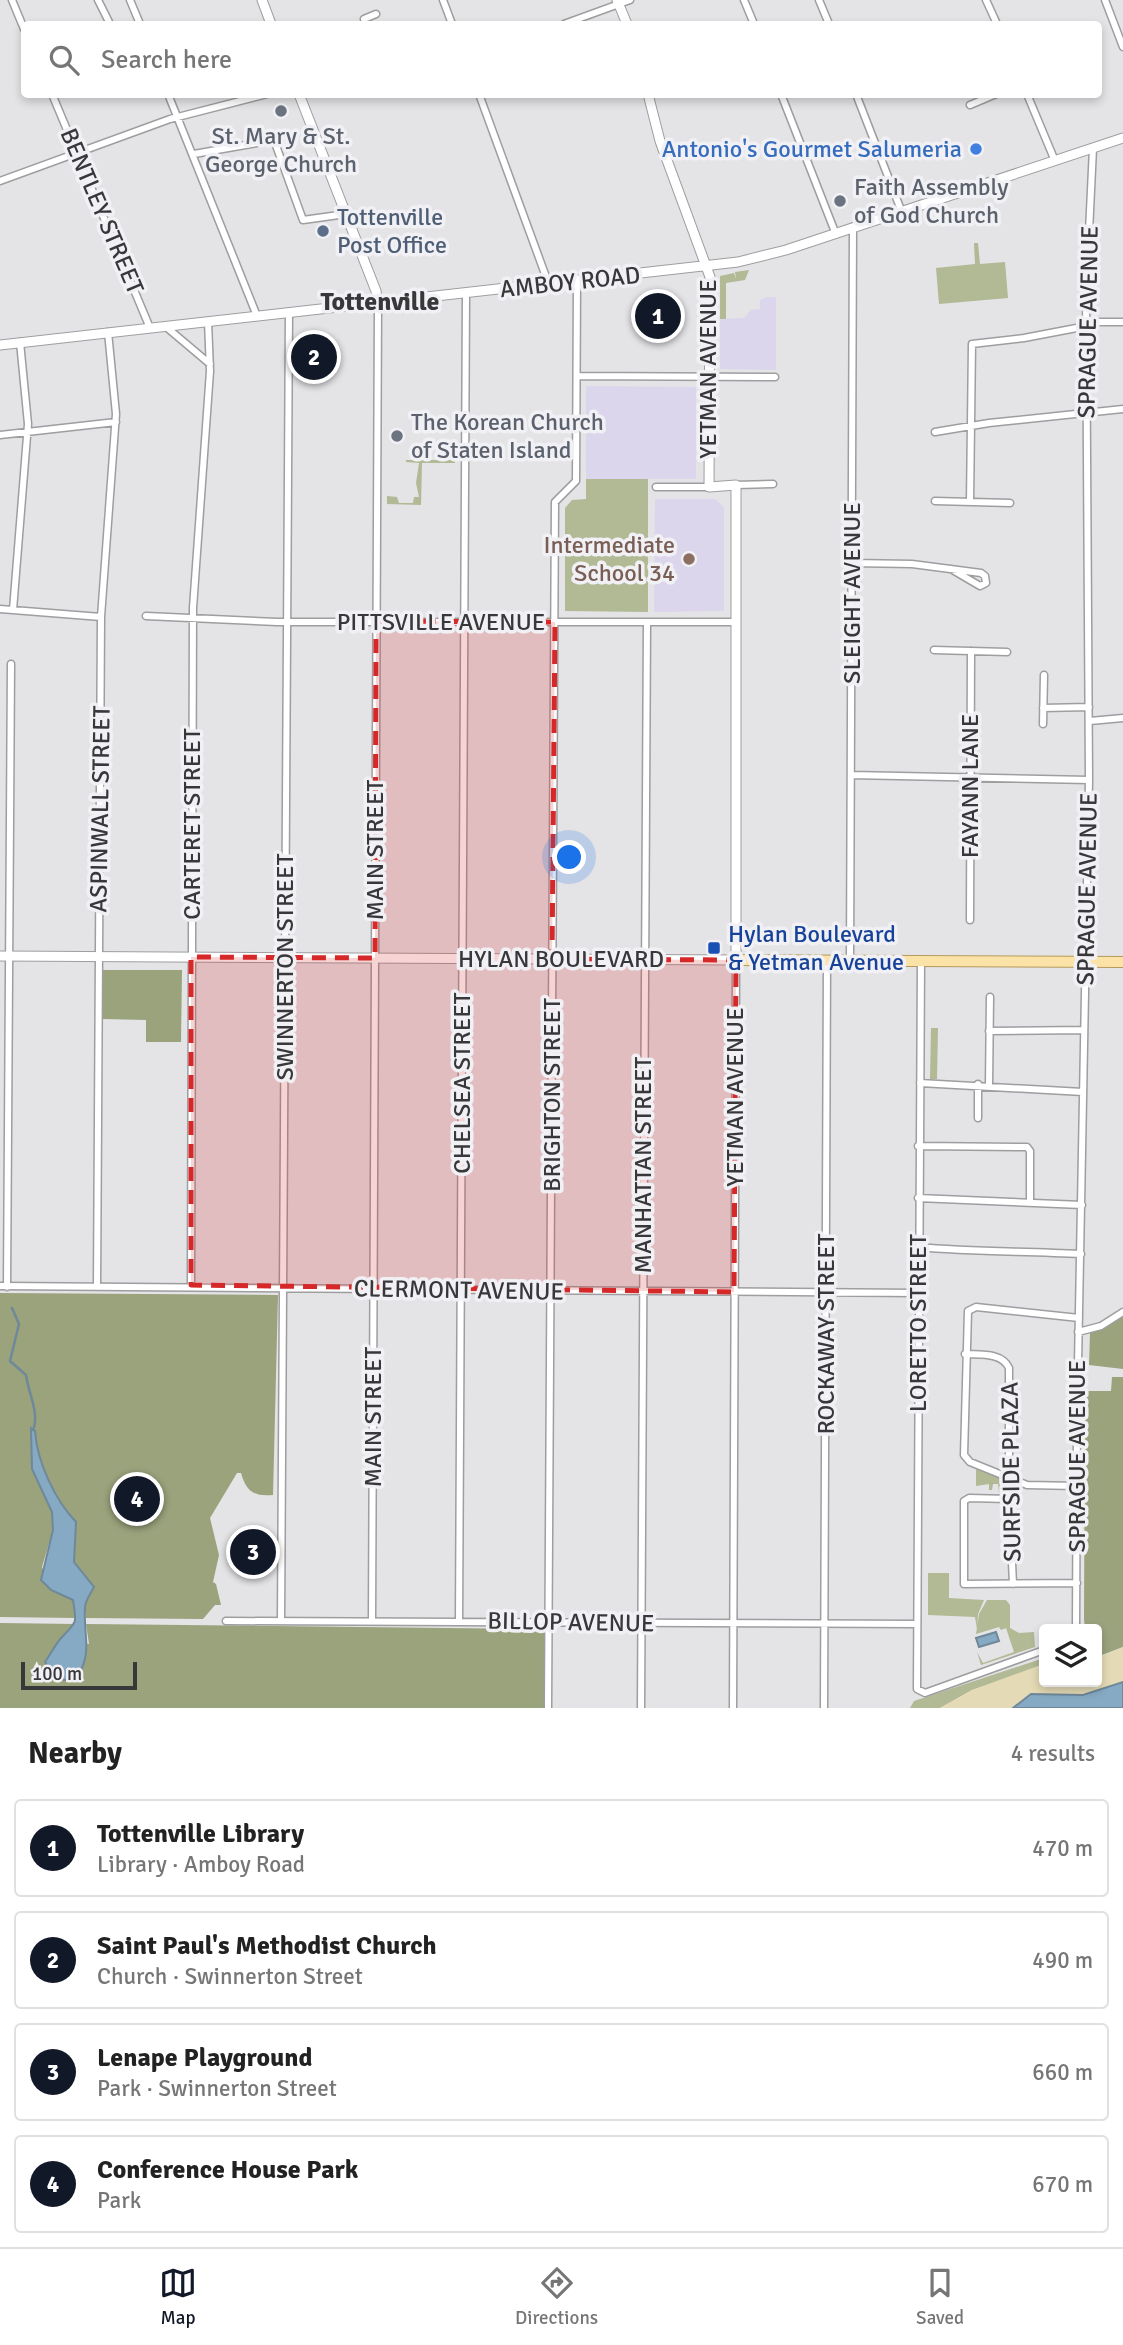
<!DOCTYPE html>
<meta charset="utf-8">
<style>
:root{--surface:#fff;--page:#f6f6f6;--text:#222;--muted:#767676;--line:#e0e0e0;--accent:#111827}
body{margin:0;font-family:Signika,sans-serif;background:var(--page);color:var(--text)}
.controls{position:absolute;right:21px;bottom:21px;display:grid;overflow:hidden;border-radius:7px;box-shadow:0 4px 10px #0003}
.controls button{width:63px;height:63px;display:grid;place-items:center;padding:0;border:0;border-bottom:2px solid var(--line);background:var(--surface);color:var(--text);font:35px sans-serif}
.scale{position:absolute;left:21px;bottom:18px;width:116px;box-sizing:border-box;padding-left:7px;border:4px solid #383739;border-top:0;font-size:19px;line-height:24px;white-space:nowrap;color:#383739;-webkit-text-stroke:5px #f1f0f4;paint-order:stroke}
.you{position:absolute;left:570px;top:858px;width:24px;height:24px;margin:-18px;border:5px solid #fff;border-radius:50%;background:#1a73e8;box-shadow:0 0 0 10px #1a73e833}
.badge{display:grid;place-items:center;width:46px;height:46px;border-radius:50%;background:var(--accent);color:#fff;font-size:23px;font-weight:700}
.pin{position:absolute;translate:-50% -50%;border:4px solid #fff;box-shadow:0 2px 7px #0006}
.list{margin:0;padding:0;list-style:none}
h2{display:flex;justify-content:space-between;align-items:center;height:91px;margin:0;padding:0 28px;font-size:30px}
h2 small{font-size:23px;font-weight:400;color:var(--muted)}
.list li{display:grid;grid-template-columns:46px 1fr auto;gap:21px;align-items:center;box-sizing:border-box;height:98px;margin:0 14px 14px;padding:0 14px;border:2px solid var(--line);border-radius:7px}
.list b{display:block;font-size:26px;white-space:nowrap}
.list p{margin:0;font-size:23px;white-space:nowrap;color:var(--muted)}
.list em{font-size:23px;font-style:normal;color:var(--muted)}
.icon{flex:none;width:38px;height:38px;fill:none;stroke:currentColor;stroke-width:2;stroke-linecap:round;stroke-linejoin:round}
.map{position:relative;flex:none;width:1123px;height:1708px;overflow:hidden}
.search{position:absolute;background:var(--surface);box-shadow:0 4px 10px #0003;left:21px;right:21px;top:21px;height:77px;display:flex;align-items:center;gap:18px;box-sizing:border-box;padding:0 24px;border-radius:7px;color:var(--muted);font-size:26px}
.sheet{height:539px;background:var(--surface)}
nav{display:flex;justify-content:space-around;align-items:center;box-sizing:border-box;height:98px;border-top:2px solid var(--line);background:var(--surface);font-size:19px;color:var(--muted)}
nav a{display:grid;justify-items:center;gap:4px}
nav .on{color:var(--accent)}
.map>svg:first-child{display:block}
</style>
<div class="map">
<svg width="1123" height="1708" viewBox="0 0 1123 1708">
<rect width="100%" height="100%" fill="#e4e3e6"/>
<path fill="#dbd6ec" d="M767,297H776V370L720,369V319L744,318L751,310L760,309V300Z
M586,386L696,387V479H586Z
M655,499H715L724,507V611L654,612Z"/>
<path fill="#b1b995" d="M974,243H978L980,264L1005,262L1008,298L939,304L936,268L975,264Z
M749,270L745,280L726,283V319H720V276L734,273L736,279L735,272Z
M454,450L455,463H422L421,505L387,504V496L397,497L399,503H413L414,497H419L416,483L419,463L406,462V460H452Z
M586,479H648V612L565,611V508L572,500L586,499Z
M931,1028H938L937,1079H930Z
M976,1469L1000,1478L1003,1491L999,1492L998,1484H993L992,1490H989V1484L976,1486Z
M928,1573H949V1598L984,1600L978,1614L977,1629L975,1617L928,1615Z
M987,1600H1006L1010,1605V1628L1019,1633L1034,1632L1035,1647L981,1665L977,1652L983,1663L1014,1652L1006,1628L1001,1630L999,1627L976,1634L979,1614Z
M1044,1658V1666L972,1690L940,1708H910L914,1701Z"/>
<path fill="#9aa37c" d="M103,970H182L181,1042H146V1020L103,1019Z
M0,1293L278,1295L273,1495C254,1497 246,1491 241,1473H237L210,1518L219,1555L213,1582L216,1584L221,1605H215L203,1619L86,1618L84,1604L94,1587L74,1562L76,1522C55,1500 37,1462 35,1431L32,1469L52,1512L53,1530L42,1567L51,1590L73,1600L76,1618L0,1617Z
M1123,1317V1369L1089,1365L1090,1333Z
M1112,1377H1123V1647L1102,1655L1097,1650V1629H1085L1084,1619L1085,1391H1111Z
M0,1623L75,1624L60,1639L89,1644L86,1624L544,1629V1708H0Z"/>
<path fill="#e4dab5" d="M1123,1647V1682L1083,1695L1031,1694L1013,1708H940L972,1690L1038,1666H1044V1682H1097V1658Z"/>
<path fill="#86aac3" stroke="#6f889a" stroke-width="2" d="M31,1428L35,1431C37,1462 55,1500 76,1522L74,1562L94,1587C91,1593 85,1601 85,1607C83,1638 94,1652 75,1681L58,1679L45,1662C50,1655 55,1645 61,1638C77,1622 77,1624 73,1600L51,1590L41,1580L53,1530L52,1512L32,1469Z
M996,1632L999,1641L979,1647L976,1638Z
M1123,1682V1708H1013L1031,1694L1083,1695Z"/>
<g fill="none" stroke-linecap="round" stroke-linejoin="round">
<path stroke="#6f889a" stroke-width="2.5" d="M12,1308L19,1324L10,1361L26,1375C28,1392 40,1414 33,1430"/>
<g stroke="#9e9da0" stroke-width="9">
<path id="street" d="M12,0L24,29
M98,0L110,24
M130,0L140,24
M443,0L452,24
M744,0L754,24
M819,0L829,24
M986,0L997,24
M1105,0L1123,47
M366,24L364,19L376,14
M564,24L630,0
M52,94L150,328
M168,94L257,316
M479,94L549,285
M781,94L835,232
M856,94L901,210
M1027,94L1055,161
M970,105L996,94
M194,154L274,140L303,220L346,214
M0,181L170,119L267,94
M1087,322H1123
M165,326L210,364
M578,376L775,377
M935,432L989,423L1123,409
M0,435L116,422
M736,485L773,484
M656,487H709
M935,501L1010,503
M970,502L972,344L1024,338L1087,326
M852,563L912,564L981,573L985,576L986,583L980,586L951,569
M0,609L101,617
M13,610L28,424L20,342
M146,616L277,622H736
M934,650L1007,652
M1043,708L1089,707
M1090,721L1123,718
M1043,724L1044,675
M851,775L1089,780
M970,920L971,651
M850,960L853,227
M921,960L917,1689L925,1693L1044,1650
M989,1031L1084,1030
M920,1083L1083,1092
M978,1084V1118
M989,1085L990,997
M918,1146L1027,1147L1030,1151V1201
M918,1198L1082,1205
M918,1247C972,1252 1026,1251 1081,1254
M191,1285L193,608L210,371L208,321
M0,1286L917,1293
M97,1286L101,617L116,414L108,332
M7,1287L11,664
M1078,1332L1101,1326L1123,1312
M965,1354C980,1355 1002,1352 1009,1368V1499L1013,1584
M1077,1486L1027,1485L970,1462L964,1455L968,1311L976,1307L1079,1318
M1009,1499L969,1498L964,1501V1584L1077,1583
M372,1620L378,304
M226,1621L917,1624
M281,1621L289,312
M459,1621L466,294
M1076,1629L1077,1417L1089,780L1086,295L1093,148
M548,1708L555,502L576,481L577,281
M641,1708L647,622
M733,1708L736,960
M824,1708L827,960"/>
</g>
<g stroke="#9e9da0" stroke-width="11">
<path id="secondary" d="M262,0L271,24
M617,0L627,24
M299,94L376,291L378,304
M0,345L738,262L786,250L1123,138
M0,956L736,960V485L709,487L710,277L660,141L648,94"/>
</g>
<g stroke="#b59a5b" stroke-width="12">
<path id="primary" d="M736,960L1123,962"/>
</g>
<use href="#street" stroke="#fff" stroke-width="6"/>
<use href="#secondary" stroke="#fff" stroke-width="9"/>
<use href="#primary" stroke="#fbe3a7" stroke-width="10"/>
</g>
<path fill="#d62828" fill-opacity="0.2" stroke="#d62828" stroke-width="5" stroke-dasharray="14 9" stroke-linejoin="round" d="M376,621L555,622L552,959L736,960L734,1292L191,1285V957L375,958Z"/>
<g fill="#6b7280" stroke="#f1f0f4" stroke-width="2.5">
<circle cx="281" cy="111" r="7"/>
<circle cx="840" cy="201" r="7"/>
<circle cx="397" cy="436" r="7"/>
</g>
<circle fill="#3f7fe0" stroke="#f1f0f4" stroke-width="2.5" cx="976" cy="149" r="7"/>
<circle fill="#5c6f8a" stroke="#f1f0f4" stroke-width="2.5" cx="323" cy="231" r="7"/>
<circle fill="#8d6e63" stroke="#f1f0f4" stroke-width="2.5" cx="689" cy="559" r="7"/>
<rect fill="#1a4fb4" stroke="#f1f0f4" stroke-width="2.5" x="707" y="941" width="14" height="14" rx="3.5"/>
<g text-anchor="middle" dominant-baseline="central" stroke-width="7" stroke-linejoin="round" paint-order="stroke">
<g font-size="24" fill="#5b616d" stroke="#f1f0f4" text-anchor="start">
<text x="281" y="136" text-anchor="middle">St. Mary &amp; St.<tspan x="281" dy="28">George Church</tspan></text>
<text x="854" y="187">Faith Assembly<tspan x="854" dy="28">of God Church</tspan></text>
<text x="411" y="422">The Korean Church<tspan x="411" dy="28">of Staten Island</tspan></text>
</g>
<g font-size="24" fill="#366cbe" stroke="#f1f0f4" text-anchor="end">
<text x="962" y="149">Antonio's Gourmet Salumeria</text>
</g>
<g font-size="24" fill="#383739" stroke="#f1f0f4">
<text transform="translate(102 211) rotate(67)">BENTLEY STREET</text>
<text transform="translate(570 282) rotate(-6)">AMBOY ROAD</text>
<text transform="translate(1088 322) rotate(-89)">SPRAGUE AVENUE</text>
<text transform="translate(708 369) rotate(-90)">YETMAN AVENUE</text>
<text transform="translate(852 593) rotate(-90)">SLEIGHT AVENUE</text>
<text x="441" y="622">PITTSVILLE AVENUE</text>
<text transform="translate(970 786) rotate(-90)">FAYANN LANE</text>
<text transform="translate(100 809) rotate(-89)">ASPINWALL STREET</text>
<text transform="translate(192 824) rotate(-90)">CARTERET STREET</text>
<text transform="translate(375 850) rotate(-90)">MAIN STREET</text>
<text transform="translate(1087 889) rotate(-89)">SPRAGUE AVENUE</text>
<text x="561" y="959">HYLAN BOULEVARD</text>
<text transform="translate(285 967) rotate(-90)">SWINNERTON STREET</text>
<text transform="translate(462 1083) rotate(-90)">CHELSEA STREET</text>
<text transform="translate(552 1095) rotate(-90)">BRIGHTON STREET</text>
<text transform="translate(735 1097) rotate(-90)">YETMAN AVENUE</text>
<text transform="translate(643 1165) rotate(-90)">MANHATTAN STREET</text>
<text transform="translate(459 1290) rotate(1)">CLERMONT AVENUE</text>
<text transform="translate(918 1323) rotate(-90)">LORETTO STREET</text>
<text transform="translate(826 1334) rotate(-90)">ROCKAWAY STREET</text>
<text transform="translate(373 1417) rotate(-90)">MAIN STREET</text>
<text transform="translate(1077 1456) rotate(-90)">SPRAGUE AVENUE</text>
<text transform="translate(1011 1472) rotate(-91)">SURFSIDE PLAZA</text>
<text transform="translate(571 1622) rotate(1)">BILLOP AVENUE</text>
</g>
<g font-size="24" fill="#4e5e75" stroke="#f1f0f4" text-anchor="start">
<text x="337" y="217">Tottenville<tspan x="337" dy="28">Post Office</tspan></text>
</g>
<g font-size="24" fill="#785e54" stroke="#f1f0f4" text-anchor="end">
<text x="675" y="545">Intermediate<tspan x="675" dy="28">School 34</tspan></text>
</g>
<g font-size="24" fill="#164399" stroke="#f1f0f4" text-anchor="start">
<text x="728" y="934">Hylan Boulevard<tspan x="728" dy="28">&amp; Yetman Avenue</tspan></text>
</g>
<g font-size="26" font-weight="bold" fill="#383739" stroke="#f1f0f4">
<text x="380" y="302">Tottenville</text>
</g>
</g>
</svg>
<div class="controls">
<button><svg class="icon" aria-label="layers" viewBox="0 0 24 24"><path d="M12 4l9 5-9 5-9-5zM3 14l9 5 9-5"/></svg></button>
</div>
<div class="scale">100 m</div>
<div class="you"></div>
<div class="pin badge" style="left:658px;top:316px">1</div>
<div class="pin badge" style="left:314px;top:357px">2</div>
<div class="pin badge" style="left:253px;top:1552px">3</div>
<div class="pin badge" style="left:137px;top:1499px">4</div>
<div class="search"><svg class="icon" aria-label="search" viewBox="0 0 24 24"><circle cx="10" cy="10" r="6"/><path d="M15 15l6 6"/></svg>Search here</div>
</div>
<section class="sheet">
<h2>Nearby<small>4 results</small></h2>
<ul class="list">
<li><span class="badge">1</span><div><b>Tottenville Library</b><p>Library · Amboy Road</p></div><em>470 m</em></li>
<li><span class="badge">2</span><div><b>Saint Paul's Methodist Church</b><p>Church · Swinnerton Street</p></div><em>490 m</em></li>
<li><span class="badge">3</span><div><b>Lenape Playground</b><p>Park · Swinnerton Street</p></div><em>660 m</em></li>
<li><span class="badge">4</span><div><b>Conference House Park</b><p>Park</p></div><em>670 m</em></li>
</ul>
</section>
<nav>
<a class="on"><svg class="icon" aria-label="map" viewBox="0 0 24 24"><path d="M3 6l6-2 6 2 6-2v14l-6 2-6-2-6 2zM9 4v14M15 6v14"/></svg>Map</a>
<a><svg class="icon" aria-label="directions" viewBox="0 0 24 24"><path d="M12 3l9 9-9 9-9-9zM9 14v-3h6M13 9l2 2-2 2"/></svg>Directions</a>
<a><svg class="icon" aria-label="saved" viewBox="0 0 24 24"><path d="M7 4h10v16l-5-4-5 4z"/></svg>Saved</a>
</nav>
